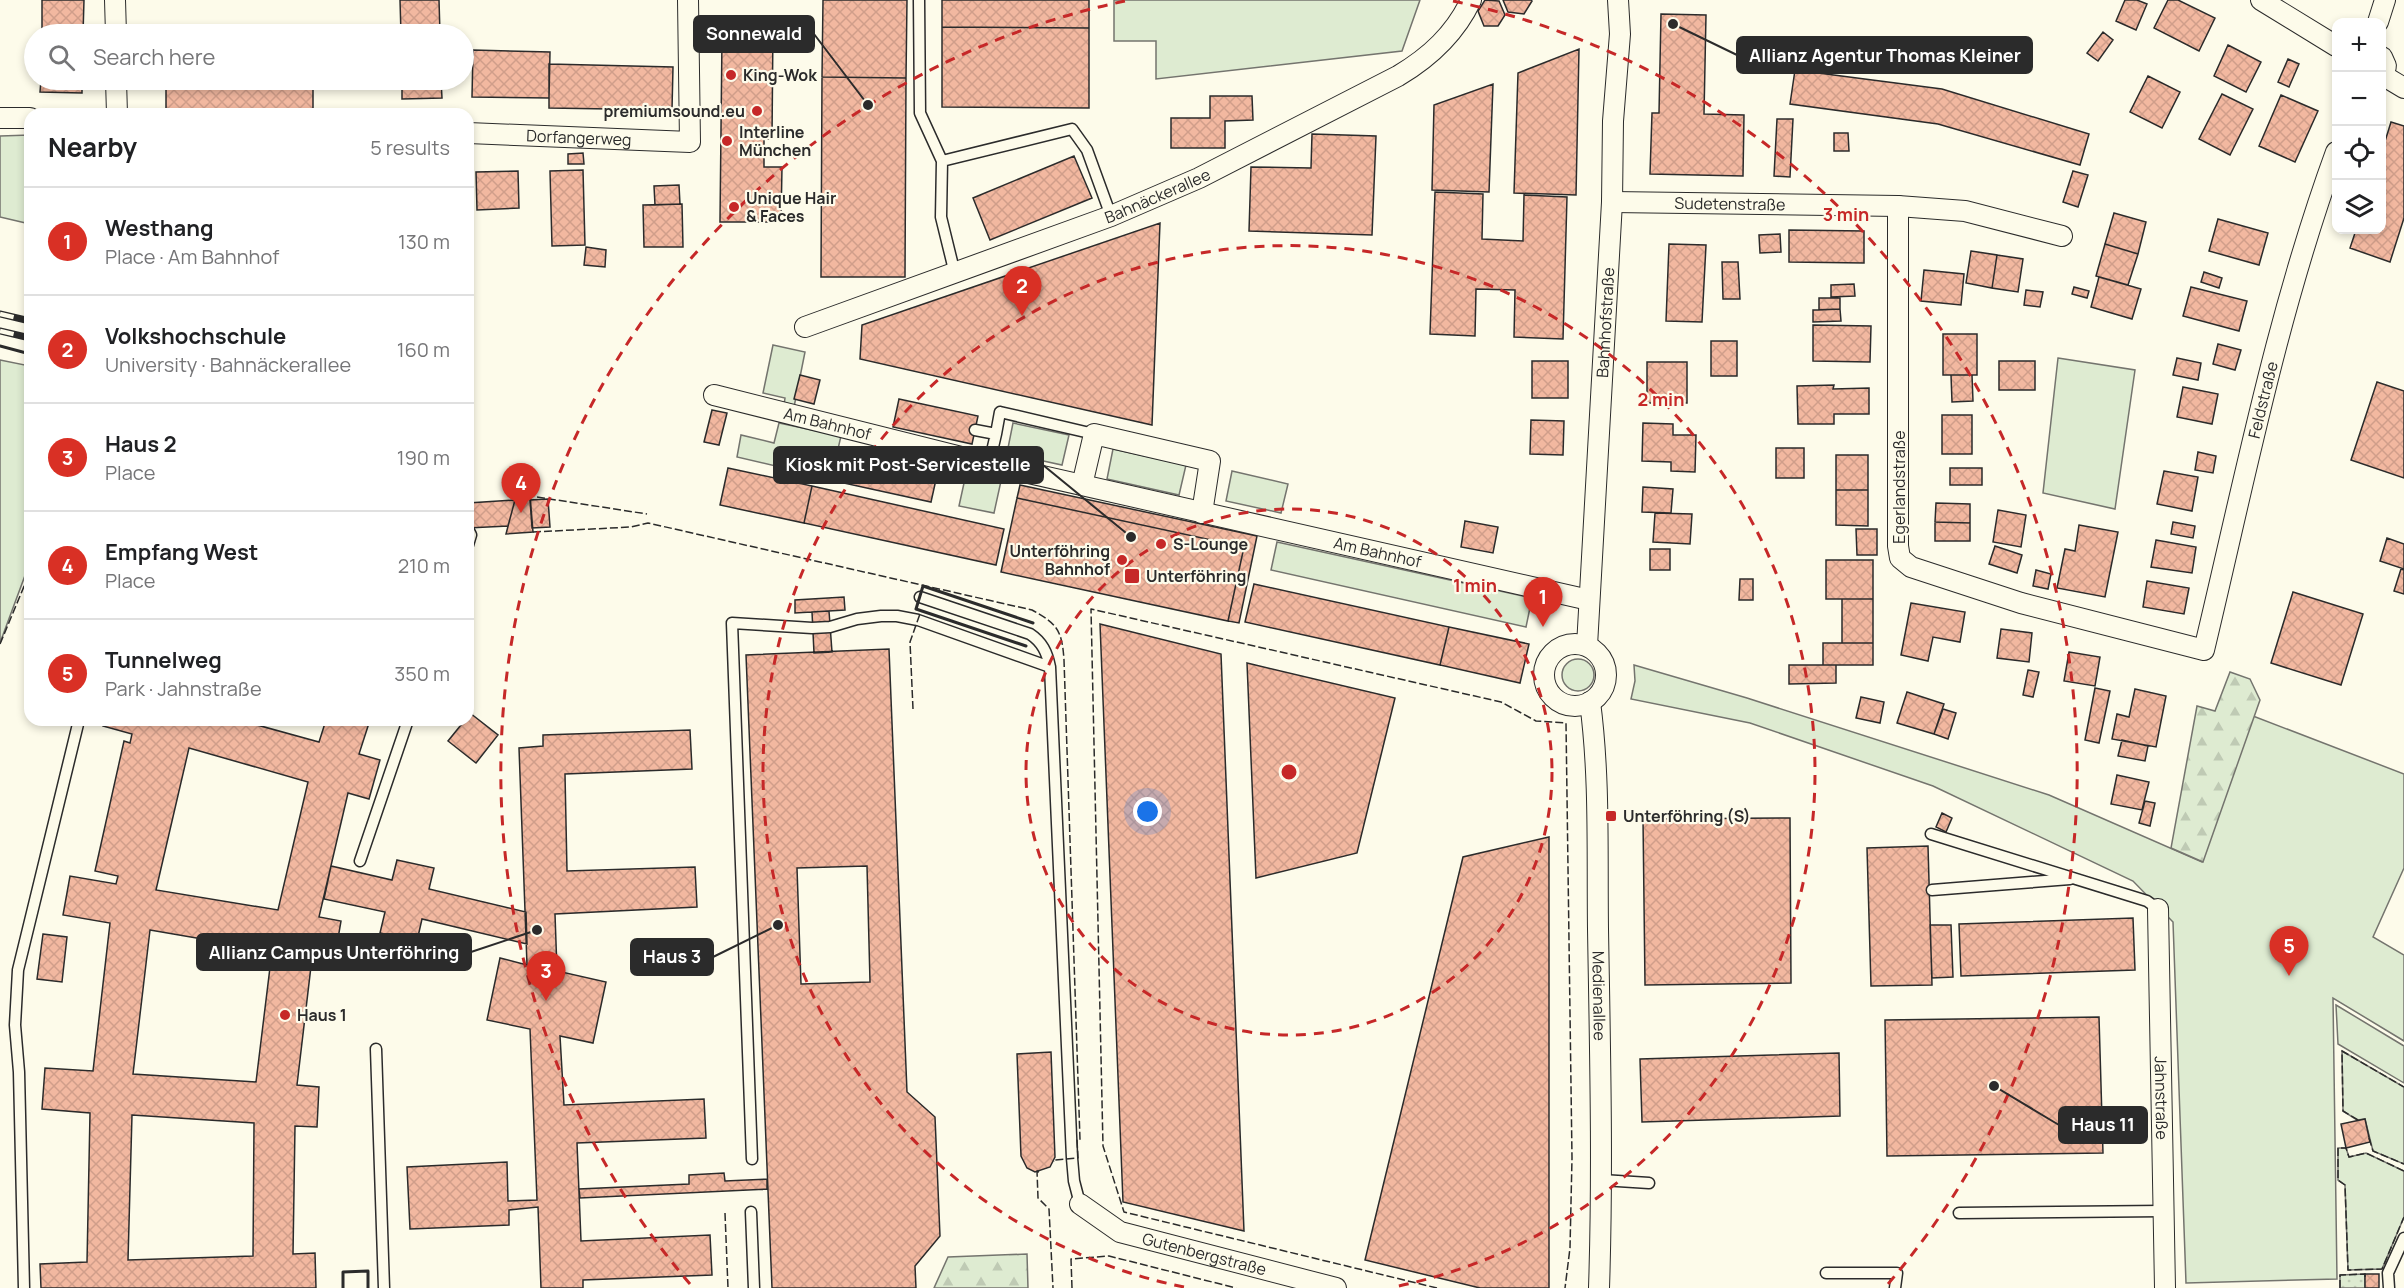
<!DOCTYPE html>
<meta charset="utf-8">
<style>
:root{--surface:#fff;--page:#f6f6f6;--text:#202124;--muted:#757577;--line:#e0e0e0;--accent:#d93025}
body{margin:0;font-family:Manrope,sans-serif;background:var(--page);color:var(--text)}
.controls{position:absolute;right:18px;top:18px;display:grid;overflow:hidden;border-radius:12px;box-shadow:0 3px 9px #0003}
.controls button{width:54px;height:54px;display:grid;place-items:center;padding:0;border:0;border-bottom:2px solid var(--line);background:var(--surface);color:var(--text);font:30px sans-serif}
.you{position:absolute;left:1148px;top:812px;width:21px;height:21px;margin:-15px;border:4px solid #fff;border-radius:50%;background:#1a73e8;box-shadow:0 0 0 9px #1a73e833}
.badge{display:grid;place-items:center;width:39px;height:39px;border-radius:50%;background:var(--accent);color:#fff;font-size:20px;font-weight:700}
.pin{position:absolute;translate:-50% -50px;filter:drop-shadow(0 2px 3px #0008)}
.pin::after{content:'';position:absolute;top:32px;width:21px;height:18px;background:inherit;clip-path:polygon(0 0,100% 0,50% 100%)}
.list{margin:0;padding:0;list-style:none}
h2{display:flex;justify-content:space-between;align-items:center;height:78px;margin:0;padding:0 24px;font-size:26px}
h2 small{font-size:20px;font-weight:400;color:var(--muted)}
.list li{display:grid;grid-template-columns:39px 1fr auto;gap:18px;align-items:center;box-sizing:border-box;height:108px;padding:0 24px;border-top:2px solid var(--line)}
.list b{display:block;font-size:22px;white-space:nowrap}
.list p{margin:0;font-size:20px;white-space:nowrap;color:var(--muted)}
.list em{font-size:20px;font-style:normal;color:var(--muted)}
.icon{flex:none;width:33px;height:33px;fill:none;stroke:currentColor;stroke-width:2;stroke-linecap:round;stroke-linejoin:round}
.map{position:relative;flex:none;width:2404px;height:1288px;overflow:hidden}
.search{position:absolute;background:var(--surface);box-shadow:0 3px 9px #0003;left:24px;top:24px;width:450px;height:66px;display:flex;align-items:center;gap:15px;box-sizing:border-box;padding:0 21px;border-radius:33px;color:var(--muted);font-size:22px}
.panel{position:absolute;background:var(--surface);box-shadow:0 3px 9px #0003;left:24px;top:108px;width:450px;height:618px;border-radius:18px}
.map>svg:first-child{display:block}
</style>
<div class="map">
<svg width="2404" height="1288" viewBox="0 0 2404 1288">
<defs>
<pattern id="forest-firs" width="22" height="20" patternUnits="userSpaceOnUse" patternTransform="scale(1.5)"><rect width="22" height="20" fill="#deebd1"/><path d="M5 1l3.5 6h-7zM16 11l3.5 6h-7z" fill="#bfcab4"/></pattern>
<pattern id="garden-dots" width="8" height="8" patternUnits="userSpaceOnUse" patternTransform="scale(1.5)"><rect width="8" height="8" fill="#deebd1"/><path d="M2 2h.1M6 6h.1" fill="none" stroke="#bfcab4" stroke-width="1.8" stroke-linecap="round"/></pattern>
<pattern id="building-cross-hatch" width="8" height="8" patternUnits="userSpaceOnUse" patternTransform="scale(1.5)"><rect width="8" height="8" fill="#f2b8a0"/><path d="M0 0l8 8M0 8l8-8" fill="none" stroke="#d09e8a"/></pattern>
</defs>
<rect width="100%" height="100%" fill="#fdfbea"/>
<path fill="#deebd1" stroke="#74746e" stroke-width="1.5" d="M1114,0H1420L1402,51L1156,79V41H1114Z
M30,135V224L0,217V136Z
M773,345L805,352L794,407L784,405L785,398L763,393Z
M2058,358L2135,370L2115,509L2043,493Z
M0,360L30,366V562L0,643Z
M779,423L841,436L831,479L737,457L741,435L774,443Z
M1013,423L1069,435L1062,465L1007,453Z
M1113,449L1186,465L1179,495L1107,479Z
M1232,471L1288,484L1281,513L1226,501Z
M966,474L1001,481L994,513L959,506Z
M1277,542L1532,598L1526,627L1271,570Z
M1562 675a16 16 0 1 1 32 0a16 16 0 1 1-32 0Z
M1634,665L1747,698L2049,795L2202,862L2253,716L2404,774V868L2373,937L2404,955V1041L2333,998L2337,1279L2186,1283L2173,922L2133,881L1933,786L1750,723L1631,699L1635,681Z
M2336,1005L2404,1046V1083L2338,1044Z
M2342,1051L2404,1087V1164L2373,1151L2365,1119L2357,1120L2343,1111Z
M2338,1148H2346L2349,1157L2366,1153L2404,1171V1217L2382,1269L2348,1270L2345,1185L2338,1180Z"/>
<path fill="url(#forest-firs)" stroke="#74746e" stroke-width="1.5" d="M2230,672L2250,679L2260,700L2203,862L2171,848L2197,706L2215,711Z
M1027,1254L1028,1288H934L948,1257Z"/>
<path fill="url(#garden-dots)" stroke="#74746e" stroke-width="1.5" d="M2365,1274V1288H2340V1275Z"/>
<path fill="url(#building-cross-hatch)" stroke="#2b2b2b" stroke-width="1.5" fill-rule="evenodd" d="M42,0H84L83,34H42Z
M400,0H439L440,34H401Z
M823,0H907L906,78L822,77Z
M942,0H1089V28L942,27Z
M1485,0L1499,1L1505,15L1498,26H1484L1478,11Z
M1503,0H1531L1532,1L1524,14L1508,12Z
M2125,0H2137L2147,4L2136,30L2116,21Z
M2168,0H2178L2215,18L2199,51L2154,28Z
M1661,14L1706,15L1704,114L1744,115L1743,176L1650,174L1652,113H1659Z
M751,25H773L772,139H764V167H782L781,222H720L722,37H751Z
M942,27L1089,28V108L942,107Z
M2103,32L2113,40L2098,61L2087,53Z
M2228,45L2261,62L2246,92L2214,76Z
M1579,49L1576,195L1514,193L1518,73Z
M473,50L550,52L549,98L472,97Z
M2288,59L2299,64L2289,87L2278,82Z
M549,64L673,67L672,110L549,108Z
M1795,70L1942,89L2089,134L2080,165L1938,124L1790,104Z
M2148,76L2180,92L2162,128L2130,112Z
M822,77L906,78L905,277H821Z
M41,80H82V93L40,92Z
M166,80H313V113H166Z
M402,80H441L442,98L402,99Z
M1493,84L1489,192L1432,190L1434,105Z
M2222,94L2253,109L2230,155L2199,139Z
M2281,95L2318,111L2295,162L2259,146Z
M1210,96H1252L1253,120L1225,121V148H1171V118H1210Z
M1777,119H1793L1790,177L1774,176Z
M2391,122L2404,126V218L2390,262L2350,248L2356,230H2382V151Z
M1834,133H1848L1849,151H1834Z
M1312,134L1376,136L1372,235L1249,231L1251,167L1311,168Z
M583,153L584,164H568V154Z
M1074,156L1092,198L990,240L973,198Z
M583,170L585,245L552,246L550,171Z
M518,171L519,208L477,210L476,172Z
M2073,171L2088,175L2078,207L2063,202Z
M679,185L680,204L655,205L654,186Z
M1435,192L1483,194L1482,239L1523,241L1524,195L1567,197L1563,339L1514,337L1515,290L1476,289L1475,336L1430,334Z
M682,204L683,247H644L643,205Z
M2114,213L2146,222L2138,254L2105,244Z
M2218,219L2268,233L2259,265L2209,251Z
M1160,223L1152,425L860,359L862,325Z
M1789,230L1864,231V263L1789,262Z
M1780,234L1781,252L1760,253L1759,235Z
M1669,244L1706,245L1702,322L1666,321Z
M2105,244L2138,254L2128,285L2096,276Z
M586,247L606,250L605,267L584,265Z
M1971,251L1997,255L1992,288L1966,283Z
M1997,255L2023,259L2018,292L1992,288Z
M1722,262H1738L1740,299H1723Z
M1924,270L1964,274L1961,305L1921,301Z
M2204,272L2222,278L2219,288L2201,282Z
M2099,277L2141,289L2132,319L2091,307Z
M1854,284L1855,296L1831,297V285Z
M2074,287L2089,291L2087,298L2072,294Z
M2191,287L2247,301L2239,331L2183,316Z
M2026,290L2043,292L2040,307L2024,305Z
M1819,298H1840V309L1819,310Z
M1840,309L1841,321L1813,322V310Z
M1813,325L1871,326L1870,362L1813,361Z
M1943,334H1977V375H1943Z
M1711,341H1737V376H1711Z
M2218,344L2241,350L2235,370L2213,364Z
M2177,358L2201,363L2198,380L2173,375Z
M1532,361H1568V398H1532Z
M1999,361H2035V390H1999Z
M1647,362H1687V403H1647Z
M800,375L820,380L814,404L794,399Z
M1951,375H1972L1973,401L1952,402Z
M2377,382L2404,391V478L2351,460Z
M1834,385L1833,389L1869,388V414H1834V424H1798L1797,386Z
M2183,387L2218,394L2212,424L2177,417Z
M899,399L978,416L972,444L893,427Z
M712,410L727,413L719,445L704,442Z
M1942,415H1972V454H1942Z
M1531,420L1564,421L1563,455L1530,454Z
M1643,423L1673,424V435H1696L1695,472L1671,471V462L1642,461Z
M1776,448H1804V478H1776Z
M2198,452L2216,456L2213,473L2195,470Z
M845,455L937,475L931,502L839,482Z
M1836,455H1868V490H1836Z
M728,468L812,486L804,523L720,505Z
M1950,468H1982V485H1950Z
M2164,471L2198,477L2192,511L2157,504Z
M1020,485L1257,536L1239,623L1228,621L1244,547L1017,498Z
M812,486L1004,529L996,565L804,523Z
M1643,487L1673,489L1671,513L1642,512Z
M1836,490H1868V526L1836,525Z
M530,495L533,532L506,534L516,496Z
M1017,498L1244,547L1228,621L1001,572Z
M548,499L550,527L532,528L530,500Z
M515,500L508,526L468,528V503Z
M1936,503L1970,504V523L1935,522Z
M1998,510L2026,515L2021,547L1993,542Z
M1655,513L1692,514L1690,544L1653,542Z
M1465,521L1498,527L1493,553L1461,547Z
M1935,522L1970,523V541H1935Z
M2173,522L2195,526L2193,538L2171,534Z
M2079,525L2118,532L2105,597L2057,588L2065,549L2075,551Z
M1856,529H1877V555H1857Z
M2387,538L2404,544V569L2380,561Z
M2156,540L2196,547L2192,573L2151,567Z
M1995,546L2022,555L2017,573L1989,564Z
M1650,549H1670V570H1650Z
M1826,560H1873V599H1826Z
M2401,569L2404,570V594L2394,591Z
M2036,570L2051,574L2048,589L2033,586Z
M1740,579H1753V600H1739Z
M2147,581L2189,588L2184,614L2143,607Z
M1254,584L1449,627L1440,665L1245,622Z
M2293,592L2363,614L2341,685L2271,663Z
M844,597L845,610L795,613V600Z
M1842,599H1873V643H1842Z
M1911,603L1965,612L1960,642L1933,637L1928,661L1901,655Z
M829,611L832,652L814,653L812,612Z
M1100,624L1221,654L1244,1231L1123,1202Z
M1449,627L1529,644L1520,683L1440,665Z
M2001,629L2032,633L2029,662L1997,658Z
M1823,643H1873V665H1823Z
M889,649L907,1092L935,1117L940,1236L915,1266L916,1288H772L746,655ZM867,866L870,982L801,984L797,868Z
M2069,652L2100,657L2095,686L2064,681Z
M1247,663L1395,698L1357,853L1256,878Z
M1789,665H1836V683L1789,684Z
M2028,670L2039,672L2033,697L2023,695Z
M2095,688L2110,691L2099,743L2085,740Z
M2135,689L2166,696L2156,747L2112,739L2117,714L2129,717Z
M1907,692L1944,704L1934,734L1897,723Z
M1861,697L1884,702L1880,723L1856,718Z
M1943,709L1956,713L1948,739L1934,734Z
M470,713L498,735L476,763L448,741L465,720H468Z
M105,720H239L319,742L326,720H370L359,754L380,760L369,799L348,793L319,917L341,921L334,962L312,958L297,1085L319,1087L317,1127L295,1126L293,1254L315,1253L316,1288H41L40,1264L87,1262L90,1113L42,1109L45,1068L93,1071L110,923L63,915L70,876L116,884L118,876L95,871L124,741L130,743L132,734L103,726ZM189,748L308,782L278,910L156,890ZM150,930L272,951L256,1082L133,1074ZM132,1115L254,1123L253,1256L128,1260Z
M690,730L692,769L565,774L567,871L695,867L697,907L555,914L557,971L606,982L593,1043L560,1036L564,1105L704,1099L706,1138L577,1143L581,1241L710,1235L712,1275L583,1280V1288H541L538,1207L509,1210V1225L410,1229L407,1167L507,1162L508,1201L537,1200L530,1029L487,1020L500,958L527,965L519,748L543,746V735Z
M2122,740L2148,746L2145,761L2118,756Z
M2117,775L2149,782L2142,810L2111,804Z
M2145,801L2155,803L2150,826L2139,823Z
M1942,813L1952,818L1946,832L1936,827Z
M1790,818L1791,983L1645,985L1643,819Z
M1549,837V1288H1480L1365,1260L1463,857Z
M1928,846L1932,985L1871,986L1867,848Z
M397,860L434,868L429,889L526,912L527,944L422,919L417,941L380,933L385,912L324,899L331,866L392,880Z
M2133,918L2135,970L1961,976L1959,924Z
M1930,925H1951L1953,977L1932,978Z
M43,934L67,937L62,982L37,979Z
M2099,1017L2103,1153L1887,1156L1885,1020Z
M1051,1052L1055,1157L1050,1167L1035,1172L1027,1168L1021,1156L1017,1054Z
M1839,1053L1840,1116L1642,1122L1640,1059Z
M2365,1119L2370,1142L2346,1148L2341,1124Z
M724,1173L725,1181L767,1179V1189L580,1198L579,1189L689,1184V1175Z
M2365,1274H2379V1288H2365Z"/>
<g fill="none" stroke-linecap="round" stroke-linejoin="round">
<g stroke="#2b2b2b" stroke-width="13">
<path id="service" d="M919,0L920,113L942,161L941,217L955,274
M942,161L1072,129L1087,150L1111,216
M975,430L996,434L989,464
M996,434L1000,412L1094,434
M468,529L471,535L468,545
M920,597L1030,634C1042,642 1047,652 1050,667L1072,1158L1074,1181L1080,1204
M1931,834L2147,901L2158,909
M360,861L408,720
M1932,890L2070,879
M376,1049L384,1288
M752,1159L732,623L812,628L830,627L857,619L881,616H897L918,620L1050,667
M1602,1180L1649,1183
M751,1212L754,1288
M1959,1213L2164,1211
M1826,1273H1897L1895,1288
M24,1288L19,1072L15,1025L18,970L79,720
M2389,1288L2388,1273L2404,1238"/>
</g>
<g stroke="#2b2b2b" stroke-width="22">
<g id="minor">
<path d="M115,0L116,34"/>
<path d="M2261,0L2336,46"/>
<path d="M2378,22L2385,0"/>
<path d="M2382,57L2386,66L2382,79"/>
<path d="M2384,76L2404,88"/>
<path d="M116,80L117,114"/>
<path d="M0,118H30"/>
<path id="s1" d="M468,133L690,142L688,0"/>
<path id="s2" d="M1612,202L1898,206L1965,211L2062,236"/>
<path id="s3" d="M1898,206V546L1900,558L1911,567L2021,603L2204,650C2244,483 2277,313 2336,152"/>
<path id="s4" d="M805,327L1111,216L1199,178L1398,76C1430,57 1455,34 1471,0"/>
<path id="s5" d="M714,395L989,464L1589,600"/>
<path d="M1082,485L1094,434L1210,461L1202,513"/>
<circle cx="1575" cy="675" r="31"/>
<path id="s6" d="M1587,646L1612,202L1613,121L1620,34L1618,0"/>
<path id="s7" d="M1590,702C1600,777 1597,854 1598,929C1600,1049 1603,1168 1599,1288"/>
<path id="s8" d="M2158,909L2165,1288"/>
<path id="s9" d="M1080,1204L1120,1232L1336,1288"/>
</g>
</g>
<use href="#service" stroke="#fdfbea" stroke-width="10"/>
<use href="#minor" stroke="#fdfbea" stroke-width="20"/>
<g stroke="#2b2b2b" stroke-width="7">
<path id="rail" d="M0,314L30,321
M0,331L30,338"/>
</g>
<use href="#rail" stroke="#fdfbea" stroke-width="4.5" stroke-dasharray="14" stroke-linecap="butt"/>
<path stroke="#2b2b2b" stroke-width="1.5" stroke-dasharray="8 3" stroke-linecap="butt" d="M537,497L647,514
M533,532L631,527L648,523L1032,610C1058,624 1062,631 1064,660L1080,1140H1077L1078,1158L1054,1160V1162
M0,644L30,572
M913,709L910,642L921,611
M2358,1120L2343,1111L2342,1051L2404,1087
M2369,1138L2373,1151L2404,1164
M2404,1171L2366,1153L2349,1157L2346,1148H2338V1180L2345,1185L2348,1270L2382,1269L2404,1217
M1039,1172L1037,1171L1038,1198L1049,1209L1053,1288
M725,1213L728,1288
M1072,1288L1071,1259L1109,1256L1236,1288
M1437,1288L1124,1212L1103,1146L1091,609L1501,702L1536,721L1566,723L1572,1158L1570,1248L1565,1288
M2340,1288V1275L2365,1274V1277"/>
<path stroke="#2b2b2b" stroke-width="3" d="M0,346L30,354
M1026,646L916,609L923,586L1033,623
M343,1288V1272L368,1271V1288"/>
</g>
<g fill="none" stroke="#c62828" stroke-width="3" stroke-dasharray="10 8">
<circle cx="1289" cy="772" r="263"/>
<path d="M1184 1287A526 526 0 1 1 1394 1287"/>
<path d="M690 1284A788 788 0 0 1 1125 1M1453 1A788 788 0 0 1 1888 1284"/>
</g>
<g fill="#c62828" stroke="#fdfbea" stroke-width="2">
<circle cx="731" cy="75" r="6"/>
<circle cx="757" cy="111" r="6"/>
<circle cx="727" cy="141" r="6"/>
<circle cx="734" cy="207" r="6"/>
<circle cx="1161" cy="544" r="6"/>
<circle cx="1122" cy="560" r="6"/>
<rect x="1124" y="568" width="16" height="16" rx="3"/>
<rect x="1605" y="810" width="12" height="12" rx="3"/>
<circle cx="285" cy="1015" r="6"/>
</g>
<g text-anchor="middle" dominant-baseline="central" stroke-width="4.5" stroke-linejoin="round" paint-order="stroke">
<g font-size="16" font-weight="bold" fill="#2b2b2b" stroke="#fdfbea" text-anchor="start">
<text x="743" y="75">King-Wok</text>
<text x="745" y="111" text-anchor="end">premiumsound.eu</text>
<text x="739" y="132">Interline<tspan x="739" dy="18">München</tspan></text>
<text x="746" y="198">Unique Hair<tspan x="746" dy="18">&amp; Faces</tspan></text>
<text x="1173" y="544">S-Lounge</text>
<text x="1110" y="551" text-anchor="end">Unterföhring<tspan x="1110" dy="18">Bahnhof</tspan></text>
<text x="1146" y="576">Unterföhring</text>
<text x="1623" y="816">Unterföhring (S)</text>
<text x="297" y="1015">Haus 1</text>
</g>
<g font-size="16" fill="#2b2b2b" stroke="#fdfbea">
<text stroke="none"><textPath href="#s1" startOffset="111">Dorfangerweg</textPath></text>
<text stroke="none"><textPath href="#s4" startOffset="376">Bahnäckerallee</textPath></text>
<text stroke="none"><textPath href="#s2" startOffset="118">Sudetenstraße</textPath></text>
<text stroke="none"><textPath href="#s6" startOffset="324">Bahnhofstraße</textPath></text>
<text stroke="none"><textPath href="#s3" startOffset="928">Feldstraße</textPath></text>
<text stroke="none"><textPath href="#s5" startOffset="117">Am Bahnhof</textPath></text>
<text transform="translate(1899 487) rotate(-90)">Egerlandstraße</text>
<text stroke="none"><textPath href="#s5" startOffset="682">Am Bahnhof</textPath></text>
<text stroke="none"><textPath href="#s7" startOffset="294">Medienallee</textPath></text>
<text stroke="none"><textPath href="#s8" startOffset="189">Jahnstraße</textPath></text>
<text stroke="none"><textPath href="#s9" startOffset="136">Gutenbergstraße</textPath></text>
</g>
</g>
<circle cx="1289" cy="772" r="9" fill="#c62828" stroke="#fdfbea" stroke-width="3"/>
<g font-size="18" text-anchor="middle" font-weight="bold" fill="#c62828" stroke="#fdfbea" stroke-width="4.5" stroke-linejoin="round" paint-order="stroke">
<text x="1846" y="221">3 min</text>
<text x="1661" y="406">2 min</text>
<text x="1475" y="592">1 min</text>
</g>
<path fill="none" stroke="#2b2b2b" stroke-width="2" d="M868 105L814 34M1673 24L1737 55M1131 537L1043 465M537 930L471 952M778 925L713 957M1994 1086L2059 1125"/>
<g fill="#2b2b2b" stroke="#fdfbea" stroke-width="2">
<circle cx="868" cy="105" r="6"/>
<circle cx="1673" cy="24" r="6"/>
<circle cx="1131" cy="537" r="6"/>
<circle cx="537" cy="930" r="6"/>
<circle cx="778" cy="925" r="6"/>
<circle cx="1994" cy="1086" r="6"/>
</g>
<g fill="#2b2b2b" stroke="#2b2b2b" stroke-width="2">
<rect x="694" y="16" width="120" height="36" rx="6"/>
<rect x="1737" y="37" width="295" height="36" rx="6"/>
<rect x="774" y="447" width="269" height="36" rx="6"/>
<rect x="197" y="934" width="274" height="36" rx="6"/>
<rect x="631" y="939" width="82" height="36" rx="6"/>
<rect x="2059" y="1107" width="88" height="36" rx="6"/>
</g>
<g font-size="18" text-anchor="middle" font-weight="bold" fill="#fff">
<text x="754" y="40">Sonnewald</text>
<text x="1885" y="62">Allianz Agentur Thomas Kleiner</text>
<text x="908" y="471">Kiosk mit Post-Servicestelle</text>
<text x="334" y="959">Allianz Campus Unterföhring</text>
<text x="672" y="963">Haus 3</text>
<text x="2103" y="1131">Haus 11</text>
</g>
</svg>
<div class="controls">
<button>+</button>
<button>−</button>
<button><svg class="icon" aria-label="locate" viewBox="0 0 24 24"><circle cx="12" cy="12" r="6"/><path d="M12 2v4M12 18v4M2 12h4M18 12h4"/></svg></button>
<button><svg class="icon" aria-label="layers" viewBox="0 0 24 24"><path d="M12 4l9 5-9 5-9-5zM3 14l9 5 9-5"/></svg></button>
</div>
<div class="you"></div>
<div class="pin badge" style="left:1543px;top:627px">1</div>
<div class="pin badge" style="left:1022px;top:316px">2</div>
<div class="pin badge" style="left:546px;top:1001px">3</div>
<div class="pin badge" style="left:521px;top:513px">4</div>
<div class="pin badge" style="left:2289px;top:976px">5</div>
<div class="search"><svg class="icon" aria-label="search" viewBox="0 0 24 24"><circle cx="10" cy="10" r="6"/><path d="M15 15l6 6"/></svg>Search here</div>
<section class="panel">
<h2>Nearby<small>5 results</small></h2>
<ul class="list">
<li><span class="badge">1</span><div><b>Westhang</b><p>Place · Am Bahnhof</p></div><em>130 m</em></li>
<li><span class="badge">2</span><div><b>Volkshochschule</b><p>University · Bahnäckerallee</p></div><em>160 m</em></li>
<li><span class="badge">3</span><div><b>Haus 2</b><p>Place</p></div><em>190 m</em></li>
<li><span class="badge">4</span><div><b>Empfang West</b><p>Place</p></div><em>210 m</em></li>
<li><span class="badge">5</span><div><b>Tunnelweg</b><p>Park · Jahnstraße</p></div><em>350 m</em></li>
</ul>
</section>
</div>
